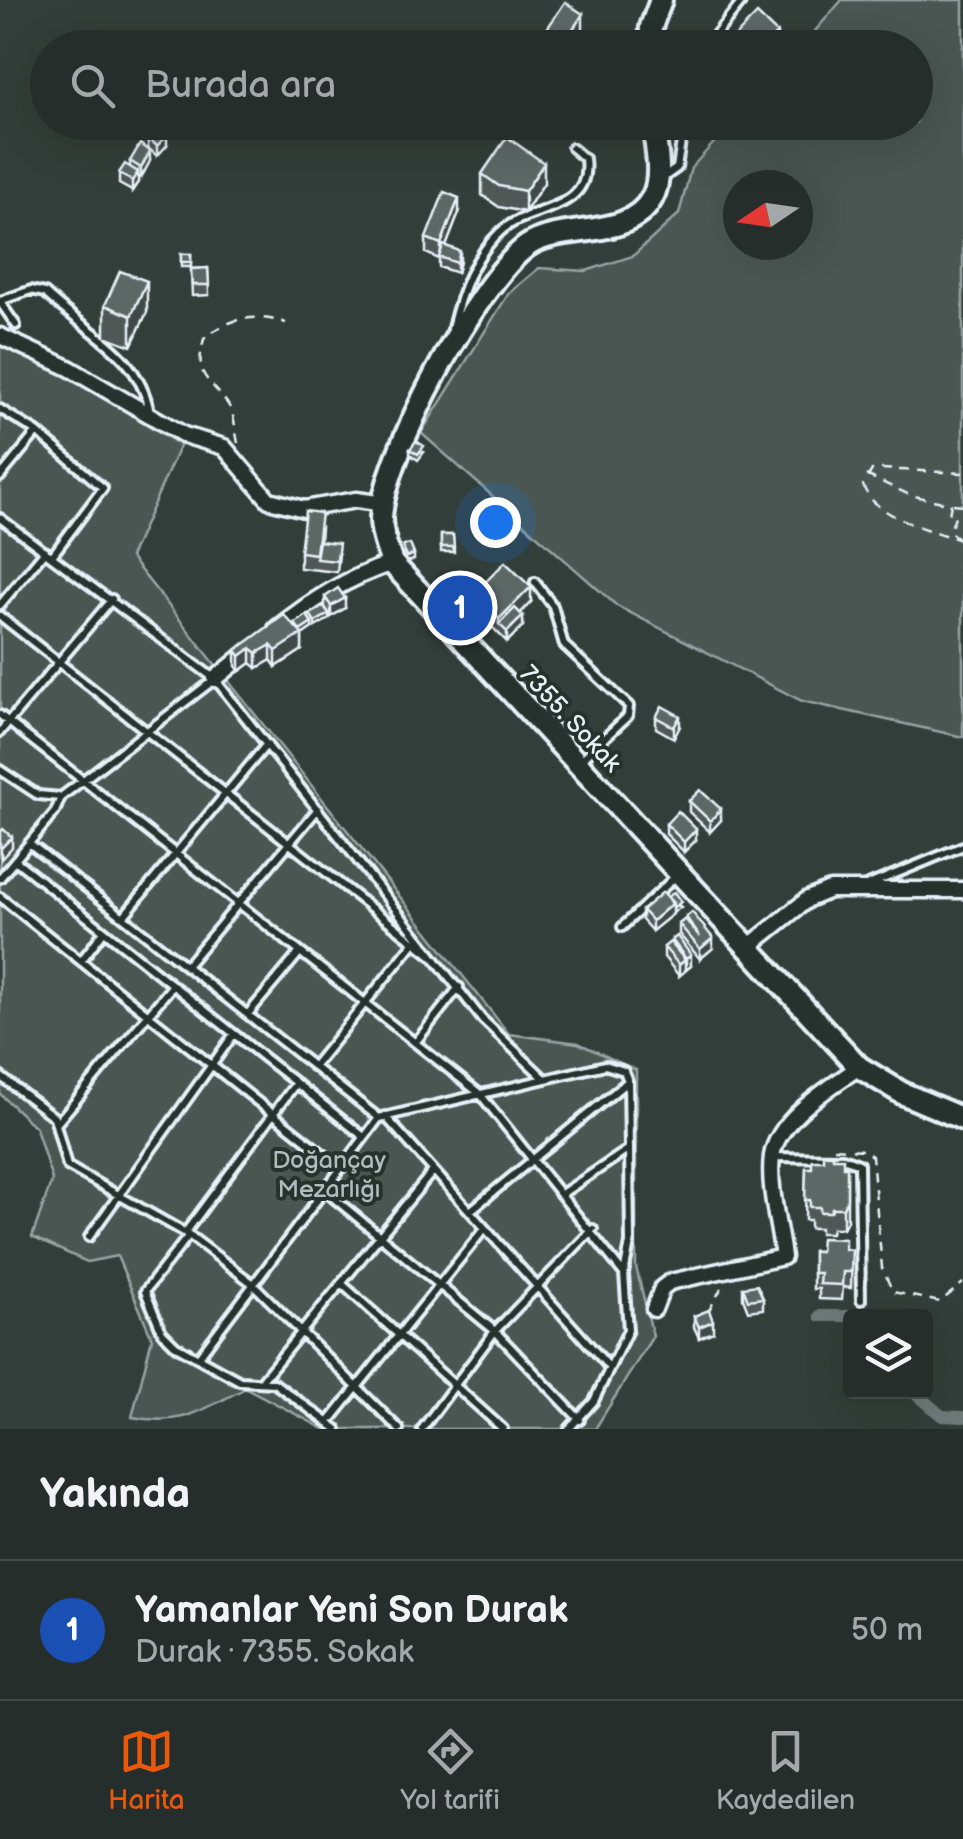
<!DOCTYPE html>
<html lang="tr">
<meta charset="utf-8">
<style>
:root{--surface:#262e2b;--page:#2e3633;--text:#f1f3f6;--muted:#a4a8a9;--line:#424a47;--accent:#ea580c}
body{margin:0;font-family:"Balsamiq Sans",sans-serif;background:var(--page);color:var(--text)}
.controls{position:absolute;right:30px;bottom:30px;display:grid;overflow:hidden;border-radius:10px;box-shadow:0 10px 40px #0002}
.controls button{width:90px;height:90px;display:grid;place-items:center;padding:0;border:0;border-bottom:2px solid var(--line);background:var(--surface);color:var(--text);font:50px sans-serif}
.compass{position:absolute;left:723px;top:170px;width:90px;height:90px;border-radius:50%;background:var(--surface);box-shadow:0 10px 40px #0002;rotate:257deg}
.you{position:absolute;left:495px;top:522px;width:35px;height:35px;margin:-25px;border:8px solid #fff;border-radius:50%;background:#1a73e8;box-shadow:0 0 0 15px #1a73e833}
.badge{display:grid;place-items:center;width:65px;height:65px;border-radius:50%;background:var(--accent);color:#fff;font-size:32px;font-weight:700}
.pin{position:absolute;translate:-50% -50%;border:5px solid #fff;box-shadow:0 2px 10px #0006}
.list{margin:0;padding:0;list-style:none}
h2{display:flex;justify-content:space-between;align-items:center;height:130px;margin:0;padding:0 40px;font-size:42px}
h2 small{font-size:32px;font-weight:400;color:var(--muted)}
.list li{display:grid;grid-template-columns:65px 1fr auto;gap:30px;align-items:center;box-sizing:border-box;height:140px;padding:0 40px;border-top:2px solid var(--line)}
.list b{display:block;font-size:38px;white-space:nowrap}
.list p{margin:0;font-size:32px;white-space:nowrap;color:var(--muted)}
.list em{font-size:32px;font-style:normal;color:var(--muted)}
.icon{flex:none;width:55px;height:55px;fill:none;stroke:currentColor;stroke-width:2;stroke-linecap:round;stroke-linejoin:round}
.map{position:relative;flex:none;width:963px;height:1429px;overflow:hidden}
.search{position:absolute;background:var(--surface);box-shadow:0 10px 40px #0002;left:30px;right:30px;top:30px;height:110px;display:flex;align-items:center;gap:25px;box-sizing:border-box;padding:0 35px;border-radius:55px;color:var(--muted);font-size:38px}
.sheet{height:270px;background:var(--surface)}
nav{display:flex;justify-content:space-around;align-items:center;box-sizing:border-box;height:140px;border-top:2px solid var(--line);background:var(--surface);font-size:28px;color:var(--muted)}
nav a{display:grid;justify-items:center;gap:5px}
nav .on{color:var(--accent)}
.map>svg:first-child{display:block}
</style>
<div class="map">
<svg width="963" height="1429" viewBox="0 0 963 1429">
<rect width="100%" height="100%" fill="#323e39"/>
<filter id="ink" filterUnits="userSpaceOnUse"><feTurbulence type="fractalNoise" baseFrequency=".01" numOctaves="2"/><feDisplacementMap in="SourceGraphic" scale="20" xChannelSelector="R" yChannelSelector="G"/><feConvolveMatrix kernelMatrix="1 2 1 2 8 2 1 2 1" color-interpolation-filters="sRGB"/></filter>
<g filter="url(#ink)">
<path fill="#495651" stroke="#98a4a4" stroke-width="2.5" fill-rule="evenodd" d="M842,0H963V737L802,701L617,606L421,433L509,293L539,268L586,271L633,256L679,214L691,168L732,123L916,122V48L801,47ZM738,185H798V245H738Z
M0,346L68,375L180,445L130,557L509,1034L578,1043L636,1070V1267L653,1336L595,1429H324L246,1388C201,1410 182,1427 132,1417L152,1338L117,1256L87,1262L32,1237L52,1180L36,1128L0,1094Z"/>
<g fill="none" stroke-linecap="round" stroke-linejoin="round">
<path stroke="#6d7978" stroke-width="12" d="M820,1316H882
M914,1392L942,1416L963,1417"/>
<g stroke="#e8f1f8" stroke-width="14">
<path id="lane" d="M705,48L741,3
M663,178L677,168L684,122
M0,301L31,290L45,293C88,334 139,352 150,413
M0,302L16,325
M452,328C461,291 472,259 500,232C529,204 592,214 585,159L572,148
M0,409L37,432L103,488L52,556
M0,477L37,432
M0,518L215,679L482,1019L545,1079
M535,582L553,606L564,645L629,706L628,716L582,759
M0,605L45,551
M0,616L431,955
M0,715L480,1094L624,1274
M0,732L112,599
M0,770L38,795L61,797
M29,843L379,1118L605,1065L624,1071L628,1081L629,1149L630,1243L624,1274L628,1330L594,1401L569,1429
M15,860L364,1137
M0,878L55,812L61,797L214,680
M866,886L963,846
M0,897L341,1168
M123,917L267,744
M622,927L676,876
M81,961L104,931
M186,966L318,809
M248,1014L300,952
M415,1043L459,987
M314,1066L413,944
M0,1076L54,1117L67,1166L189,1235L252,1283L399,1429
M385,1116L609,1367
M57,1123L173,985
M773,1157L843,1158L859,1164L861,1300
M324,1190L495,1331L580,1420
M563,1193L629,1149
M470,1211L627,1082
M185,1233L296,1083
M189,1235L145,1291L162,1332L176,1346L240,1381L274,1383L337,1429
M89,1237L234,1034
M341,1283L503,1429
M198,1358L379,1118
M263,1379L433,1171
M329,1422L485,1228
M422,1429L495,1331L593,1229"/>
</g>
<g stroke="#e8f1f8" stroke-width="21">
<path id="street" d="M0,336L69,368L184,435L224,447L269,500L304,509L356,500L385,504
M276,629C312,600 347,578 392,563
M215,679L248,652
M746,949L808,899L830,890H963
M654,1309L662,1288L670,1282L783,1257C779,1225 768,1187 772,1156C778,1118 831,1087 859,1067"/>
</g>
<g stroke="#e8f1f8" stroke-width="28">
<path id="secondary" d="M650,48L651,27L661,0
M653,122C655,145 664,177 652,198C628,242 561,222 527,246C477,282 384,456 381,518C381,533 387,549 392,563L859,1067L902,1093L963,1119"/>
</g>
<path stroke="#e8f1f8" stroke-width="2.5" stroke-dasharray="10 8" stroke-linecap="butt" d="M238,443C235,430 235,414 227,403C207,376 194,377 204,339C229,317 255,313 286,323
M963,473L881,469L872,470L863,485C873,518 935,531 963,541
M866,475L910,495L951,504L949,515L955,516L950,532L958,538
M953,504L963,505
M963,558L956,571L963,575
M834,1148L862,1150L872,1156L882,1268L893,1292L940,1302L963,1283
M708,1312L723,1285"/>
<use href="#lane" stroke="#26332d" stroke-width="6"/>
<use href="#street" stroke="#26332d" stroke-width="14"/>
<use href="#secondary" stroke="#26332d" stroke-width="20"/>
</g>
<path fill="#4f5957" stroke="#e8f1f8" stroke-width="2.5" d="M491,122H523L511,140L544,183L525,212L499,207L482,195V174L506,139L491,129Z
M148,138L167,145L157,156L148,148Z
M130,161H150L141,178L138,176V182L132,191L119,184V173L130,167Z
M459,213L446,246L460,261L457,273L439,267V259L426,253V238Z
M181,254H191V267H181Z
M208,268L209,295L192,296L191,269Z
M105,305L147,312L131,346L105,336Z
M410,449L424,452L418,460L410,454Z
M321,528L320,541L339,554L337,572L300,568V552Z
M441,535H453L454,552H441Z
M474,594L531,602L520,614L523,626L507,642L474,609Z
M325,597L345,608L331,617L325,607Z
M295,623L312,628L302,635V650L276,667L271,660L257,668L251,663L240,671L236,666V650L295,627Z
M656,717L680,726L674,738L656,728Z
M689,801L721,820L710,832L689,812Z
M666,824L696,840L684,852L666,834Z
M668,897L681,907L674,912L673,910V914L652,931L642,920V910Z
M686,917L713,948L700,959L679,934V924L686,920Z
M672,940L691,966L686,970L685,968V971L679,976L664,957V947L672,944Z
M833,1158L847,1220L843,1228H832L831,1233H820V1228H810V1220H805L806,1168H812L823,1160Z
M852,1250L851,1288L843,1287L842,1300L819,1299V1289H813V1251Z
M743,1287L763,1298V1309L748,1311L743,1298Z
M694,1316L713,1332L699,1338L694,1327Z"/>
<path fill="#404947" stroke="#e8f1f8" stroke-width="2.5" d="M583,14V35L575,48H560Z
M777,33V48H763Z
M509,122H523L509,142Z
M167,135V145L157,156V146Z
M150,151V161L141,178V168Z
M544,163V183L525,212V191Z
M138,172V182L132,191V181Z
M459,198V213L441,259V244Z
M460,251V261L457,273V263Z
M147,281V312L131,346V316Z
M414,554V560L406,562V557Z
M531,587V602L505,629L499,624V619Z
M345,598V608L331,617V606Z
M329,614V619L315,627V622Z
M523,616V626L507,642V632Z
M312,623V628L302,635V650L276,667V651L300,631Z
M271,645V660L257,668V653Z
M251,648V663L240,671V656Z
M680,716V726L674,738V727Z
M721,809V820L710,832V821Z
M696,829V840L684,852V842Z
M12,837V847L1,859V848Z
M673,903V914L652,931V921Z
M713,938V948L700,959V949Z
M691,955V966L686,970V959Z
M685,960V971L679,976V965Z
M847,1167V1220L843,1228V1208Z
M713,1321V1332L699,1338V1327Z"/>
<path fill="#5c6865" stroke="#e8f1f8" stroke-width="2.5" d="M565,2L583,14L560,48H534Z
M757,14L777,33L763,48H724Z
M158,127L167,135L157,146L148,138Z
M507,137L544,163L525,191L499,186L482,174Z
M140,144L150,151L141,168L130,161Z
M125,164L138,172L132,181L119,173Z
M444,192L459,198L441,244L426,238Z
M443,245L460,251L457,263L439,257Z
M181,254H191V262H181Z
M208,268L209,285H192L191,269Z
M120,271L147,281L131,316L105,305Z
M416,441L424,446L418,454L410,449Z
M305,511L321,513L316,554L300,552Z
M441,535H453L454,547H441Z
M319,541L339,543L337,561L316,559Z
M410,544L414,554L406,557L403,546Z
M505,562L531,587L499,619L474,594Z
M338,588L345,598L331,606L325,597Z
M324,606L329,614L315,622L310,614Z
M515,608L523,616L507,632L499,624Z
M284,615L302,634L276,651L271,645L257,653L251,648L240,656L236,650Z
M307,615L312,623L300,631L295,623Z
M662,706L680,716L674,727L656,717Z
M700,790L721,809L710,821L689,801Z
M678,811L696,829L684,842L666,824Z
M3,829L12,837L1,848L0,847V833Z
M663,892L673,903L652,921L642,910Z
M674,892L681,902L674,907L668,897Z
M692,912L713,938L700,949L679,924L685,919L700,937L686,917Z
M677,936L691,955L686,959L672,940Z
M670,942L685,960L679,965L664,947Z
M823,1154H833V1158H843V1167H847V1199L843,1208H832L831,1212H820V1207H810V1200H805L806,1168H812V1160H823Z
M821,1238L845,1239V1249L852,1250L851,1272H843L842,1285L819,1284L820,1273H813V1251H820Z
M757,1285L763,1298L748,1300L743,1287Z
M709,1310L713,1321L699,1327L694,1316Z"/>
</g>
<g text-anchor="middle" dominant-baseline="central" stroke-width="8" stroke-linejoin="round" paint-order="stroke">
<g font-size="25" fill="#e8f1f8" stroke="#26332d">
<text transform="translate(570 719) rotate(47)">7355. Sokak</text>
</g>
<g font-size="25" fill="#b0bbbe" stroke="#26332d">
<text x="329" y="1160">Doğançay<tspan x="329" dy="29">Mezarlığı</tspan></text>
</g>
</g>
</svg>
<div class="controls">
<button><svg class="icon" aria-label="layers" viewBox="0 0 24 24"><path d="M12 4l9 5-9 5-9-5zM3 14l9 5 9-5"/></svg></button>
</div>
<svg class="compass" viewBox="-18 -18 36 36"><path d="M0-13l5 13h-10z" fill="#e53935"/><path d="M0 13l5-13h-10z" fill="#a4a8a9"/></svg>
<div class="you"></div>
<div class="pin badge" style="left:460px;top:608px;background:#1a4fb4">1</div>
<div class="search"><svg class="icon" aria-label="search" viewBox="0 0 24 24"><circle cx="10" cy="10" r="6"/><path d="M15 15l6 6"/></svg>Burada ara</div>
</div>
<section class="sheet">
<h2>Yakında<small></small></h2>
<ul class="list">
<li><span class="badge" style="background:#1a4fb4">1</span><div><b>Yamanlar Yeni Son Durak</b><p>Durak · 7355. Sokak</p></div><em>50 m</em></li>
</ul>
</section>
<nav>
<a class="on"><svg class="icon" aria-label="map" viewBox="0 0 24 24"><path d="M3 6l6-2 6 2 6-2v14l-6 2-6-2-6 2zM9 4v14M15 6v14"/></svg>Harita</a>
<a><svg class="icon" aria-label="directions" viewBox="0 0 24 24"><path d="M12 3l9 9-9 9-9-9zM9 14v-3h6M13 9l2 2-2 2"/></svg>Yol tarifi</a>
<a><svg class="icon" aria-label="saved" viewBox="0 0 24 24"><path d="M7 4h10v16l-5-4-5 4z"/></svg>Kaydedilen</a>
</nav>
